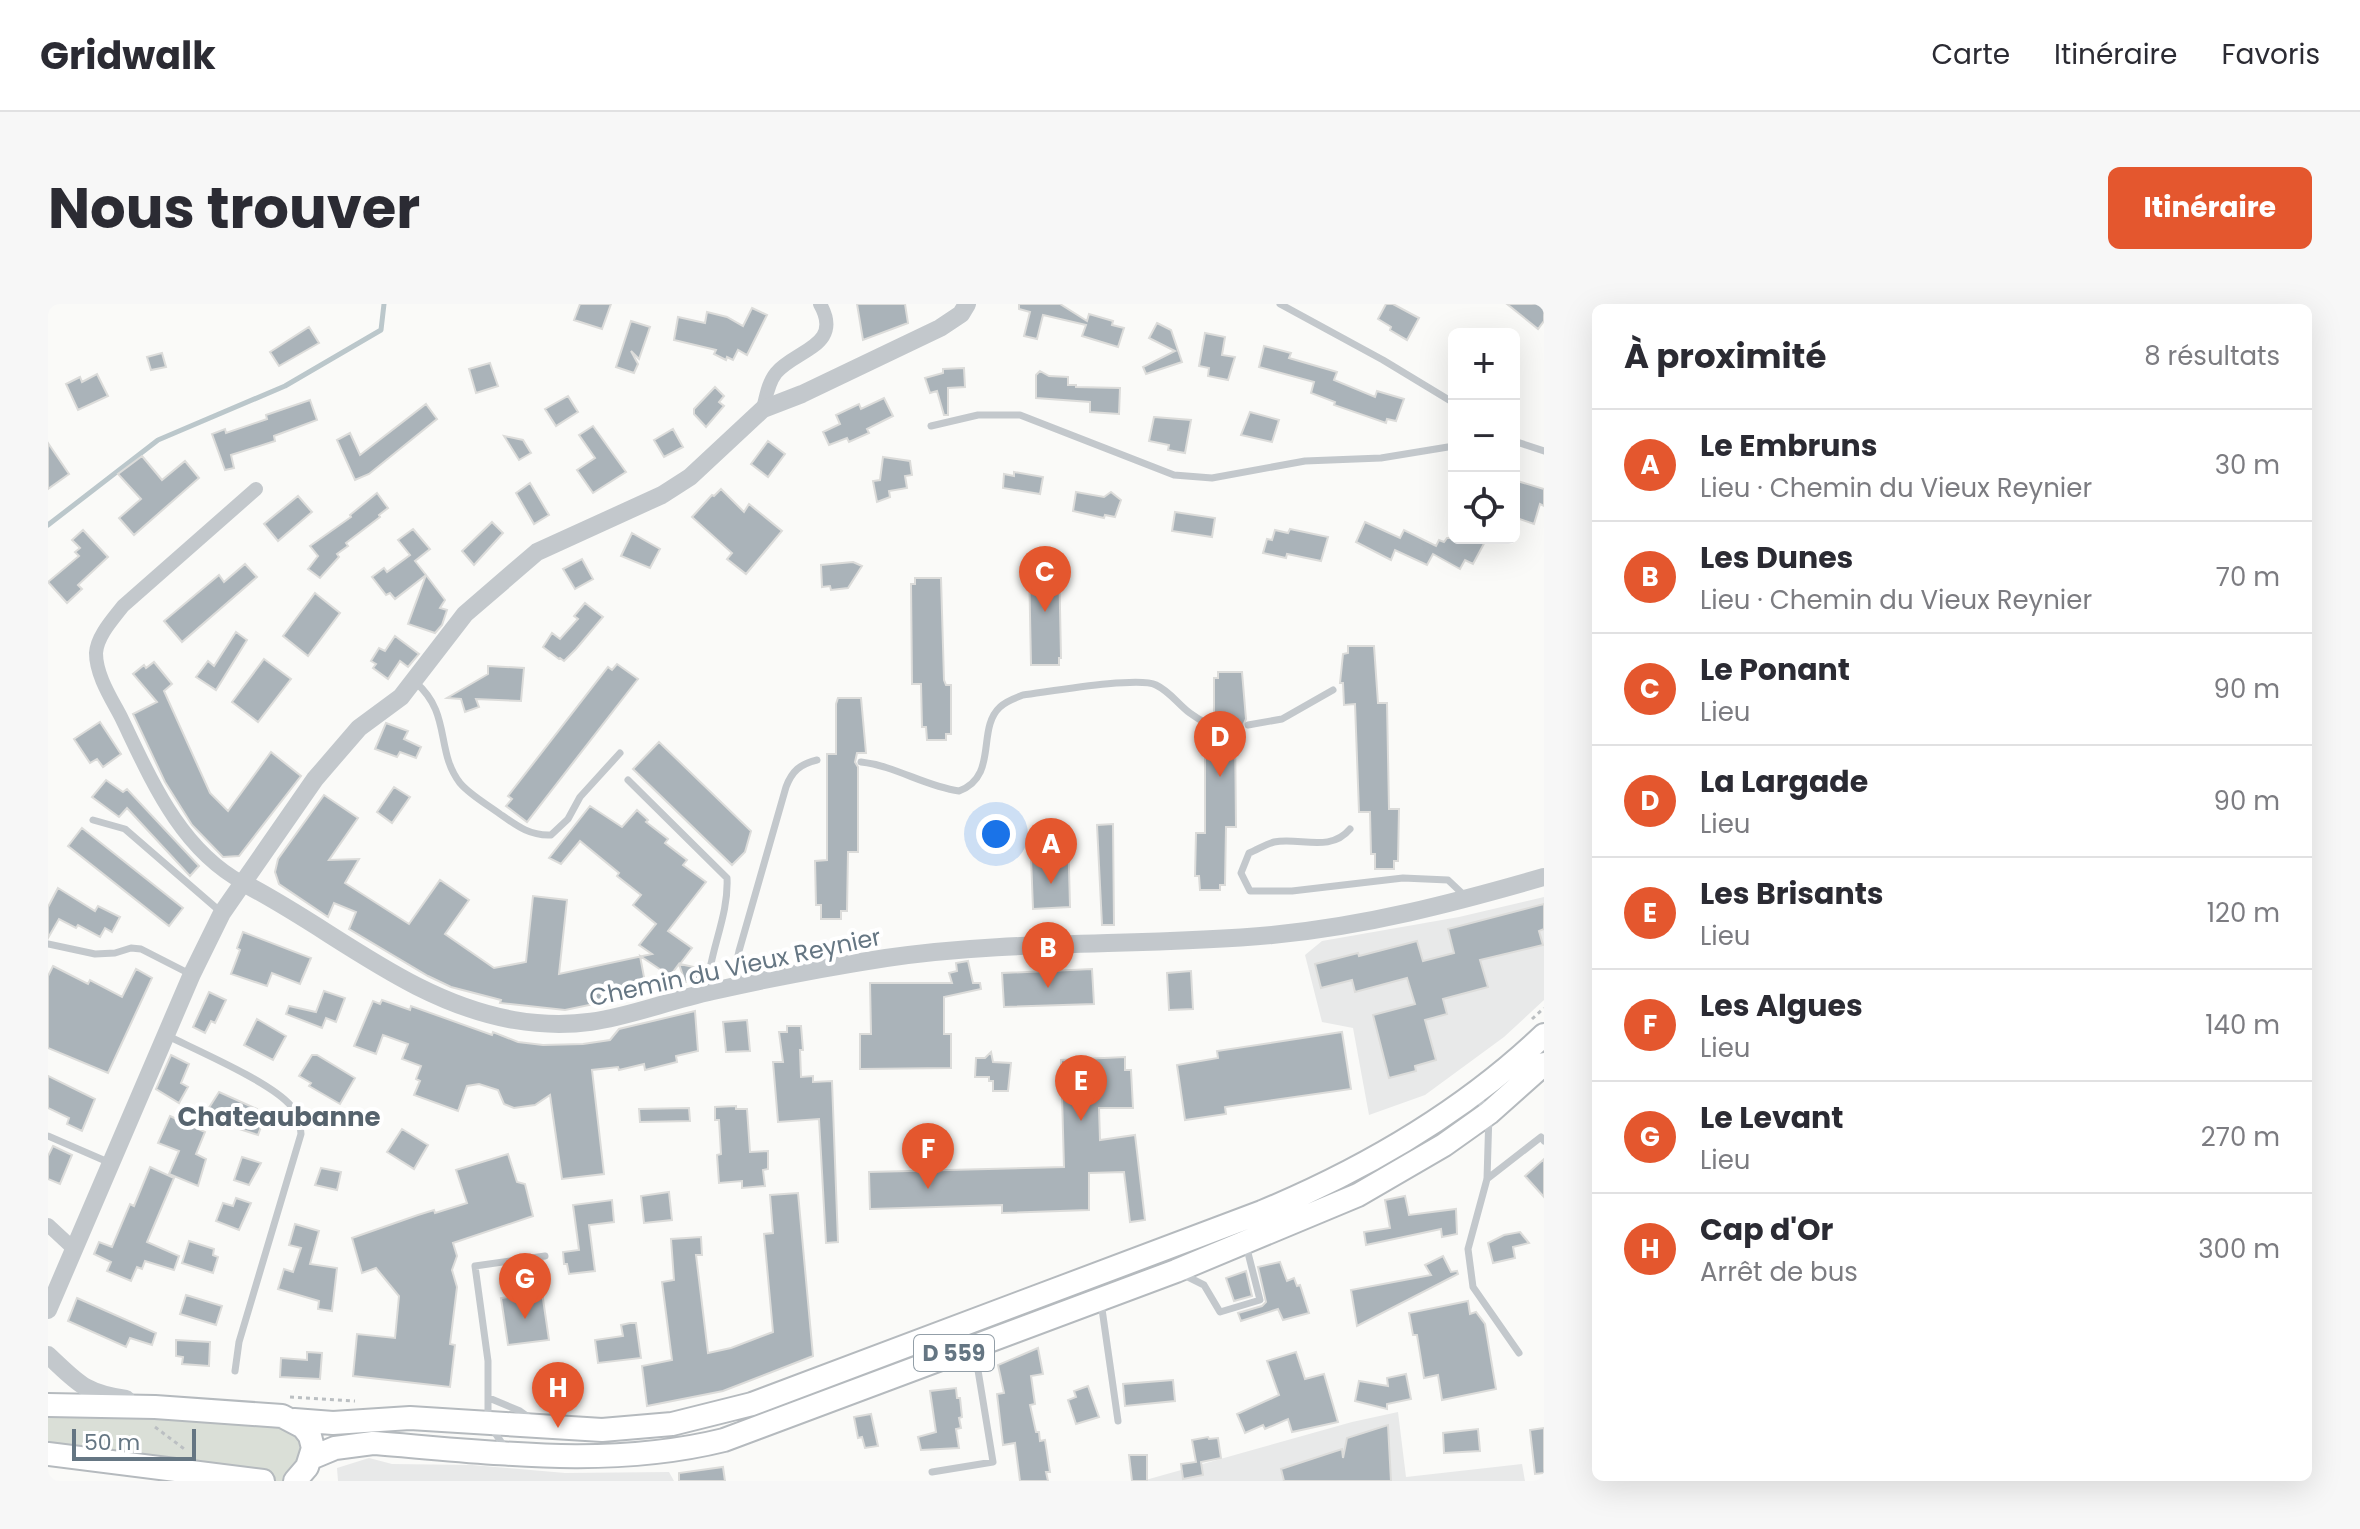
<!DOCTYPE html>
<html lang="fr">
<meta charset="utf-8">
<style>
:root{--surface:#fff;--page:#f7f7f7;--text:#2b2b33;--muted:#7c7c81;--line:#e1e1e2;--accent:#e4572e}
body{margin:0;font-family:Poppins,sans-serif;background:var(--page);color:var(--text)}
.controls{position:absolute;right:24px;top:24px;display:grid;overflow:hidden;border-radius:12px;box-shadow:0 8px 32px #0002}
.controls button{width:72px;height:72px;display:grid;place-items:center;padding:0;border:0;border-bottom:2px solid var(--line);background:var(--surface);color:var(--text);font:40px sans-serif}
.scale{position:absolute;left:24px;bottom:20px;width:124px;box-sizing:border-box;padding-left:8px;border:4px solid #657683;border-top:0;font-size:22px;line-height:28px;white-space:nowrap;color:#657683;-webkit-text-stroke:6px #fff;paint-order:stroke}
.you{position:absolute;left:948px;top:530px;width:28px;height:28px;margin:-20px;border:6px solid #fff;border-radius:50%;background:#1a73e8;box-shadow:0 0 0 12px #1a73e833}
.badge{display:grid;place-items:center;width:52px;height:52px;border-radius:50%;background:var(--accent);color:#fff;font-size:26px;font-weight:700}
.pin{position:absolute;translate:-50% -66px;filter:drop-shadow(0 2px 4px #0008)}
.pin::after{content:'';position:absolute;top:42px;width:28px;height:24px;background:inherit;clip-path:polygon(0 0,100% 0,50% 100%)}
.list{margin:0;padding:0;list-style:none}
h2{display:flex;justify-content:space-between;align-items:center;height:104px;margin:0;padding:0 32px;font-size:34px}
h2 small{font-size:26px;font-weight:400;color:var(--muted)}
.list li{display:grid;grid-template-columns:52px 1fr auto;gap:24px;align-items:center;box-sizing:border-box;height:112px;padding:0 32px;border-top:2px solid var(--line)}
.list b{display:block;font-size:30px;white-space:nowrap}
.list p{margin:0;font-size:26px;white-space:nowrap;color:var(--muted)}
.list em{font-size:26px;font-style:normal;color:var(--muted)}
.icon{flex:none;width:44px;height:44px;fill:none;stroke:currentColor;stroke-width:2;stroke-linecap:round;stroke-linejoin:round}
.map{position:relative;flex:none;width:1496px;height:1177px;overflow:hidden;border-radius:12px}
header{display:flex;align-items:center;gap:48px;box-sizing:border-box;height:112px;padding:0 40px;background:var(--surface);border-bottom:2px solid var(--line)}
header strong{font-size:38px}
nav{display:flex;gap:44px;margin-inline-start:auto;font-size:28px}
.intro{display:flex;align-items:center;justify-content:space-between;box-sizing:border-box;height:192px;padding:0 48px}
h1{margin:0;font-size:56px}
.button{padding:20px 36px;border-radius:12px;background:var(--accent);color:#fff;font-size:28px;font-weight:700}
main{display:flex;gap:48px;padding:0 48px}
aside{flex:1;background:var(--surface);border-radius:12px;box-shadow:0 8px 32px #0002}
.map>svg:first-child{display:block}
</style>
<header>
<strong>Gridwalk</strong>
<nav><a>Carte</a><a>Itinéraire</a><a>Favoris</a></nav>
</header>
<div class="intro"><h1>Nous trouver</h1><a class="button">Itinéraire</a></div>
<main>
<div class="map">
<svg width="1496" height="1177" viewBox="0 0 1496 1177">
<rect width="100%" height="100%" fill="#fafaf8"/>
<path fill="#e8e9e9" d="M1496,593V696L1456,733L1377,791L1321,811L1305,724L1274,718L1257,651L1274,637L1411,613Z
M1350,1108L1358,1173L1474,1160L1477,1177H1094L1304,1118Z
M321,1154L344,1160L424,1161L517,1169L621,1168L626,1177H290L289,1164Z"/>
<path fill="#dadfd7" d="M0,1101L234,1112L262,1132L247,1177H215L0,1150Z"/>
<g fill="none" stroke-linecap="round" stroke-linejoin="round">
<path stroke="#bbc7cb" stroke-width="5" d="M0,221L110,136L237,82L333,26L336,0"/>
</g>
<path fill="#aab3b9" stroke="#dcdcda" stroke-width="2" d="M532,0H563L554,25L526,16Z
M809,0H857L860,19L815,36Z
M971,0H1012L1039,17L1041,10L1065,17L1064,21L1076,24L1070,43L1034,32L1038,21L995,11L989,35L976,32L982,8L971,5Z
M1338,0H1345L1371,14L1359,36L1342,26L1343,23L1330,15Z
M1459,0H1490L1496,5V17L1490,25Z
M704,4L719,11L699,51L690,46L685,56L679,53L678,56L666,50L668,46L626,36L630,13L657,19L659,8L679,13L695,22Z
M583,17L602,23L591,55L583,47L590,60L586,69L568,63Z
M1109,19L1123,26L1134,58L1098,70L1095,63L1127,47L1101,34Z
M261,23L271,39L231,62L222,48Z
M1157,29L1177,33L1174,51L1187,53L1180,76L1160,72L1161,64L1151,62Z
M1216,42L1243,49L1241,54L1289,68L1286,76L1327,93L1329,87L1356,95L1348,117L1339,115L1338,119L1286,101L1287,98L1263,89L1266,78L1211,63Z
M114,49L118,63L103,66L99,53Z
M442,59L450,82L428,89L421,65Z
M916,64L917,83L900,84V111H896L889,87L882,89L877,74L895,69V65Z
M992,67L1001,72L1020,73V81H1028V83L1072,84L1071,110L1042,108V98L988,94V71Z
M49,70L60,92L30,106L18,80L32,73L34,78Z
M667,83L676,92L671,98L676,102L658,123L646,110V105Z
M520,92L530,108L508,122L497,105Z
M836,94L845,112L819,125L821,129L801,138L799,134L781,141L775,128L792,120L788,111L811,100L813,105Z
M262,96L269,116L226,132L227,137L183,151L186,164L177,166L164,130L177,125L178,129L219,115L218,111Z
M378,100L389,115L321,170L307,176L289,136L302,129L312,151Z
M1202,108L1231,116L1224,138L1193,131Z
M1106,113L1143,116L1137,149L1120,146L1121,141L1101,137Z
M545,122L578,168L545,189L529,166L547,154L531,131Z
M625,125L635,143L616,153L606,136Z
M456,132L475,136L483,149L471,156Z
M720,137L737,150L720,173L703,160Z
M0,139L21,170L0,185Z
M94,152L114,176L137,157L151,174L86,231L71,214L93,195L70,170Z
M835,153L862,157L864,171L857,172L859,184L841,187L842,193L829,198L825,177L832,176Z
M966,168L995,173L992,190L955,184L956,170L966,172Z
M1466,176L1496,185V202L1492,200L1486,220L1466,213Z
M482,179L501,211L486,220L468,189Z
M673,185L696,208L701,200L734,227L698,270L679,255L684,249L644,213L664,191L666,192Z
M1028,188L1056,193L1063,188L1073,196L1067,213L1057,211L1056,214L1025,207Z
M329,189L340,204L331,211L332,213L298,239L300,242L289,250L291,253L272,274L260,265L270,252L262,242L303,213L302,211Z
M250,192L264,208L230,237L216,220Z
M1127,208L1167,214L1164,233L1124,227Z
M444,218L455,229L426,261L414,247Z
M1317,218L1352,234L1356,226L1388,242L1391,236L1396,238L1399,234H1439L1425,260L1417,256L1412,265L1385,250L1379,261L1347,246L1343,256L1308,238Z
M365,225L382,245L367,257L378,271L347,295L342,289L338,291L324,273L336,264L339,268L362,251L350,236Z
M1242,225L1280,233L1273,257L1239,250L1238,254L1215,249L1219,235L1224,236L1227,226L1240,229Z
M35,226L60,253L30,281L34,285L19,299L0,278L31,252L27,248L32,244L24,236Z
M584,229L612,245L602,264L573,252Z
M985,254H1011L1013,354H1011V361H983L981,261H985Z
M534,255L545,275L527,285L515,265Z
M805,258L814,262L800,284L783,286L782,282L774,283L773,261Z
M197,260L209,273L134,338L116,317L171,271L176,278Z
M378,271L397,296L392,304L399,306L394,321L387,329L360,320Z
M867,274H893L896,376L898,381H903V430H898V436H879L878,423H874L873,380H864L863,280H867Z
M267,289L292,309L260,352L235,332Z
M537,299L555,313L528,345L516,357L512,354L511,355L495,343L504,329L512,335L530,315L526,312Z
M188,328L199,336L168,386L148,373L160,357L166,362Z
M347,332L371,350L360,363L352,357L340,375L325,364L328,360L323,357L331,344L337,347Z
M1300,342H1326L1330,399H1339L1341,505H1351L1350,557H1346V565H1327V550H1323L1322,508H1311L1307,400L1296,401L1295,379H1292L1295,350L1300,349Z
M216,355L243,375L210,418L184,398Z
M106,358L124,380L116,387L162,489L180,507L223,448L253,472L191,552L175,553L144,521L117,478L85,410L109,398L85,370L96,361L98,364Z
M569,360L590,375L479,518L458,502L464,495L460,492L560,363L564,366Z
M440,362L476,364L473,397L428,395L431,403L417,408L413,395L399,394L440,370Z
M1170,368H1194L1198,415L1194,424H1187L1188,523H1178L1177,581H1172V586H1152L1151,572H1147L1148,529H1157V425L1166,424V374H1170Z
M790,394H813L818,449H809L807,458L810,463V548H800L799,607H793V615H773V601H768L767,557L779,556V450H788V400Z
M52,418L73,450L55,463L49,455L42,459L26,435Z
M338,419L360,427L356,435L373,443L368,454L352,448L349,453L327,445Z
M611,438L703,527L697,548L684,561L585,465Z
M58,476L75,488L79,485L151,562L142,572L79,504L71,513L44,493Z
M346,483L362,493L344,519L329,508Z
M276,491L310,514L281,556L311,555L297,579L361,620L392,576L421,596L397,630L446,664L478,658L485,592L519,596L511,670L604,650L591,641L608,620L585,601L593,591L569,572L571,569L532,537L513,560L501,554L542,502L574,523L589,506L600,516L598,518L620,535L617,539L639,556L635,561L658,578L620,627L644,644L632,660L655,665L654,674L637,678L631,660L622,672L592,652L599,689L517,706L452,699L453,696L403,683L380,672L301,625L308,608L286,599L280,613L231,580L227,568L230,555Z
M1065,520L1066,621H1054L1049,521Z
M34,524L135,604L121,622L20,542Z
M1020,525L1022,603L985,605L982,527Z
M10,584L47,607L50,602L72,613L64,628L57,624L52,633L30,621L28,624L11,615L0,634V603Z
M1496,600V625L1491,627L1495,641L1432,656L1440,683L1395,695L1399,710L1377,716L1388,756L1367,762L1368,767L1341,774L1325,711L1367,700L1359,674L1307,688L1304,676L1273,684L1267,660L1310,649L1311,652L1369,637L1375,657L1406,649L1400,625Z
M195,628L263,654L252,680L224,669L219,682L183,670L192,646L189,644Z
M920,657L925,679H932L933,685L896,693V730H903V764L812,765V730H823L822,679H904L901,669L909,667L908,659Z
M5,662L40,680L42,676L74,693L88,665L104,674L60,769L0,744V672Z
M1044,665L1046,700L956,703L954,669Z
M1143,667L1145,705L1121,706L1119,669Z
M276,687L297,694L288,718L278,714L274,724L238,710L241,702L268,708Z
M161,688L178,696L167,719L163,717L157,729L145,723Z
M334,696L362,706L363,702L444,731L445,728L470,738L495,741L535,740L562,736L571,725L647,707L650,747L628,752L629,758L597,766L596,760L571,766L570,763L544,766L556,870L514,875L502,791L487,801L466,804L456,800L450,786L431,780L419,782L410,807L366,791L372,777L368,775L373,762L354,755L360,740L335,731L328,750L306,742L325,697L332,700Z
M209,715L238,732L225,756L196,741Z
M699,716L702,747L678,748L675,718Z
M739,722H753L755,746H752L753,773L765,772V778L784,777L790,938L778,939L771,815L730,818L725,758H735L731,728H739Z
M1294,728L1303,785L1177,803L1178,810L1137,816L1129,761L1170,754L1169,747Z
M943,748L945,758L963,759L960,787H945V777H941V773H927L928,754H937Z
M123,751L141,760L133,779L140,783L131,799L108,785Z
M264,751H269L307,774L292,800L261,782L263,779L251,772Z
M1077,753V766H1083L1085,804H1051L1052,836L1087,831L1097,916L1082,918L1076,868L1041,869V906L954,909V901L822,905L821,868L1016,863L1013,756Z
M0,772L47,795L34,827L19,820L21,814L0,804Z
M171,788L209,805L207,814L215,817L210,831L170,818L157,810Z
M688,802V805H699L702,848L720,847V865L715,866L717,882L694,884V877L671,879L669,851L673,850L671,816H667V803Z
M641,804L642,817L592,818L591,805Z
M122,812L157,828L148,850L158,855L150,882L121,870L131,847L110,839Z
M354,825L380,841L366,865L339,848Z
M5,842L24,851L12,880L0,875V852Z
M460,850L469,878L477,880L485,912L405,939L409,952L404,966L409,983L402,1040L407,1041L402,1083L305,1072L309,1030L347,1034L351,992L328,964L314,969L304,934L370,911L386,906L387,909L419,899L408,866Z
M194,853L213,859L201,881L186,876Z
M1496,855V893L1477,872Z
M102,863L126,874L99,938L131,952L126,966L97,957L94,965L89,963L83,977L59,967L63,958L46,950L51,938L64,943L82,900L86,902Z
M273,864L293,868L289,886L267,881Z
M621,888L624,916L596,919L593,892Z
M750,889L765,1052L675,1087L599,1102L594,1062L624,1056L614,978L626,976L623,935L653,933L654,951H648L660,1049L683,1044L725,1028L716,930L725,929L722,891Z
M1357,892L1361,911L1408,905L1409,930L1394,933L1393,925L1318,941L1316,928L1342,924L1337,896Z
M188,894L203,899L191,926L168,917L175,899L185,902Z
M564,896L566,918L541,921L547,967L521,970L519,960H516L515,948L531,946L525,901Z
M247,920L271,927L262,960L289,964L284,1007L270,1005L271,997L230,985L236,965L245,968L253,944L241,941Z
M1472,928L1481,939L1465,943L1467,954L1445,959L1440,939L1456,931Z
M141,937L166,945L165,951L170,953L165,969L134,959Z
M1395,952L1403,968L1409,967L1410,970L1309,1022L1303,986L1383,971L1377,961Z
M1232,958L1239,977L1246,974L1249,982L1252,981L1261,1009L1235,1016L1230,1005L1193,1017L1190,1009L1214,1002L1218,998L1210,963Z
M1198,967L1204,992L1186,997L1178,974Z
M494,988L501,1036L460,1041L453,994Z
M138,991L174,1002L168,1021L132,1010Z
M29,994L108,1029L104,1041L82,1034L78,1043L20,1017Z
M1420,997L1422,1010L1428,1008L1437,1020L1448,1085L1394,1096L1390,1071L1376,1074L1369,1031H1365L1361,1009Z
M582,1019H588L593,1054L550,1059L547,1036L575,1032L573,1021Z
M128,1036L162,1038L161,1062L134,1060L135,1053L128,1052Z
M990,1044L995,1070L983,1072L987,1100L982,1101L988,1128H991L992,1137L997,1136L1002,1168H998L1000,1177H972L967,1139L955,1141L949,1090L956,1089L950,1061Z
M259,1048L274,1049L272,1075L232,1073L233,1054L259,1056Z
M1248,1048L1257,1075L1276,1070L1290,1118L1244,1128L1240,1115L1217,1125L1215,1121L1197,1129L1189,1110L1231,1091L1219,1057Z
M1358,1070L1363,1095L1339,1100V1105L1307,1097L1311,1077L1340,1082L1339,1074Z
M1125,1076L1127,1097L1077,1102L1075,1080Z
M1040,1082L1051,1113L1028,1120L1020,1096L1028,1093L1026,1087Z
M908,1084L909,1094H912L914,1113L911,1114L913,1124L908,1125L911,1144L873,1146L870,1133L888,1128L882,1087Z
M823,1110L830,1142L817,1144L814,1133L810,1134L806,1113Z
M1340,1121L1343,1177H1236L1233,1165L1294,1145L1295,1154L1299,1134Z
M1496,1124V1169L1487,1170L1482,1126Z
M1430,1125L1432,1147L1396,1149L1395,1129Z
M1160,1133L1161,1135L1170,1134L1173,1154L1153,1158L1155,1171L1135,1175L1133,1160L1148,1158L1144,1136Z
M1081,1151H1099V1177H1084Z
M675,1163L677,1177H631V1169Z"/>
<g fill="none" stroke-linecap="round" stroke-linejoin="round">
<g stroke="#b5babe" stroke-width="26">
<path id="primary" d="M0,1101L107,1103L234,1112L255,1123L262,1132L265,1144L259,1163L247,1177
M246,1116L285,1119L362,1114L554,1126L624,1120L704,1100L1214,908C1317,865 1415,808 1496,731
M0,1150L215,1177
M263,1154L287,1144L325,1139C443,1148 559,1165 676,1136L1128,967L1310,891L1396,841L1441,809L1496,760"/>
</g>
<path stroke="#bbbfc2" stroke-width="3" stroke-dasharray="4 4" stroke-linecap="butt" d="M1484,715L1496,704
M242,1093L307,1097
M107,1123L139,1147"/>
<path stroke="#c3c8cc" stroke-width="7" d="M1232,0L1335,56L1406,99
M883,122L930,111H972L1126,171L1164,174L1257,157L1333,154L1406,142
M1466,137L1496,147
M367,378C404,409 387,447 412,479C422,491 440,501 452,510C469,522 482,532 503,531L520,515L532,493L572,449
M1200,421L1234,415L1285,386
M813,458C848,462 876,482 911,487C951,472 928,425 952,403C958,397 967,394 975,391C1000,388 1090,372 1108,381C1127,390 1134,409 1159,419
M580,476L679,574C681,612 661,648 659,686
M45,516L77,525L174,609
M1302,525C1282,549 1252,533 1226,538C1218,540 1209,546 1201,549L1193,569L1202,587H1244L1355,574L1400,576L1418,593
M0,640L47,650L67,649L83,644L93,645L142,670
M691,678L688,661L691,647L738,483C744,467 752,460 769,456
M118,731C148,746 223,778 243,802C250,811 252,818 253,830L191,1038L187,1067
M1428,792L1441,809L1439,875L1420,945L1425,983L1471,1049
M0,832L60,858
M1439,875L1493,833L1496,837
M1134,970L1156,981L1172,1008L1212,996L1198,941
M1053,998L1070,1117
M441,1094L472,1107L482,1114
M457,1144L440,1118V1057L427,962L497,952
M884,1168L945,1158L927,1048"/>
<path stroke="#c3c8cc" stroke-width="14" d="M715,105C718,93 720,79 728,69C747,46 796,42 772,0
M195,579C131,544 103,475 73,413C63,394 48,371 48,349C49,332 65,315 75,302L208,185
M0,921L27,946"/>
<path stroke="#c3c8cc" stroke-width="18" d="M195,579C285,625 363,698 466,716C548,730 589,704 665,687C722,674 780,663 838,654C966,635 1096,643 1224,631C1318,622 1406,599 1496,573
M0,1006L144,670L174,609L267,475L311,424L353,393L417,310L489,248L614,191L642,173L715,105L754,90L892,24L913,10L919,0
M0,1051C30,1079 36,1089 78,1095"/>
<use href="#primary" stroke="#fff" stroke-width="22"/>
</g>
<g text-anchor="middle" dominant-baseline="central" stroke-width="8" stroke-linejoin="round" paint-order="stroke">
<rect fill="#fff" stroke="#939fa8" stroke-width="2" x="866" y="1031" width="80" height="36" rx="6"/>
<g font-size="22" font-weight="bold" fill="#657683">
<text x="906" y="1049">D 559</text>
</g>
<g font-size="24" fill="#657683" stroke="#fff">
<text transform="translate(687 663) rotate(-12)">Chemin du Vieux Reynier</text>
</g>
<g font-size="26" font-weight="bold" fill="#57646e" stroke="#fff">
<text x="231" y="813">Chateaubanne</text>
</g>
</g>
</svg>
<div class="controls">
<button>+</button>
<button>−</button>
<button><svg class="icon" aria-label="locate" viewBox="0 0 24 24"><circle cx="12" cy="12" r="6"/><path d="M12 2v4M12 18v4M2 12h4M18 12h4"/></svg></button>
</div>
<div class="scale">50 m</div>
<div class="you"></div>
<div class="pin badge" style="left:1003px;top:580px">A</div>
<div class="pin badge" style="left:1000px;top:684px">B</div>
<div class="pin badge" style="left:997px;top:308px">C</div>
<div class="pin badge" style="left:1172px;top:473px">D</div>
<div class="pin badge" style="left:1033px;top:817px">E</div>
<div class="pin badge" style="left:880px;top:885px">F</div>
<div class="pin badge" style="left:477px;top:1015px">G</div>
<div class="pin badge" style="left:510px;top:1124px">H</div>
</div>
<aside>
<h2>À proximité<small>8 résultats</small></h2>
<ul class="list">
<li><span class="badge">A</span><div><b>Le Embruns</b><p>Lieu · Chemin du Vieux Reynier</p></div><em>30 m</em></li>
<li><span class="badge">B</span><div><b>Les Dunes</b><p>Lieu · Chemin du Vieux Reynier</p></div><em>70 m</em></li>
<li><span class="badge">C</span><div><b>Le Ponant</b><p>Lieu</p></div><em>90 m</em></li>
<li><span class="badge">D</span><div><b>La Largade</b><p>Lieu</p></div><em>90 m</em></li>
<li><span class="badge">E</span><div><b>Les Brisants</b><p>Lieu</p></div><em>120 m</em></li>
<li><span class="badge">F</span><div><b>Les Algues</b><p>Lieu</p></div><em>140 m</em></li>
<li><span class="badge">G</span><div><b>Le Levant</b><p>Lieu</p></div><em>270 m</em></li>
<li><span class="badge">H</span><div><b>Cap d'Or</b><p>Arrêt de bus</p></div><em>300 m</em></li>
</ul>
</aside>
</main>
